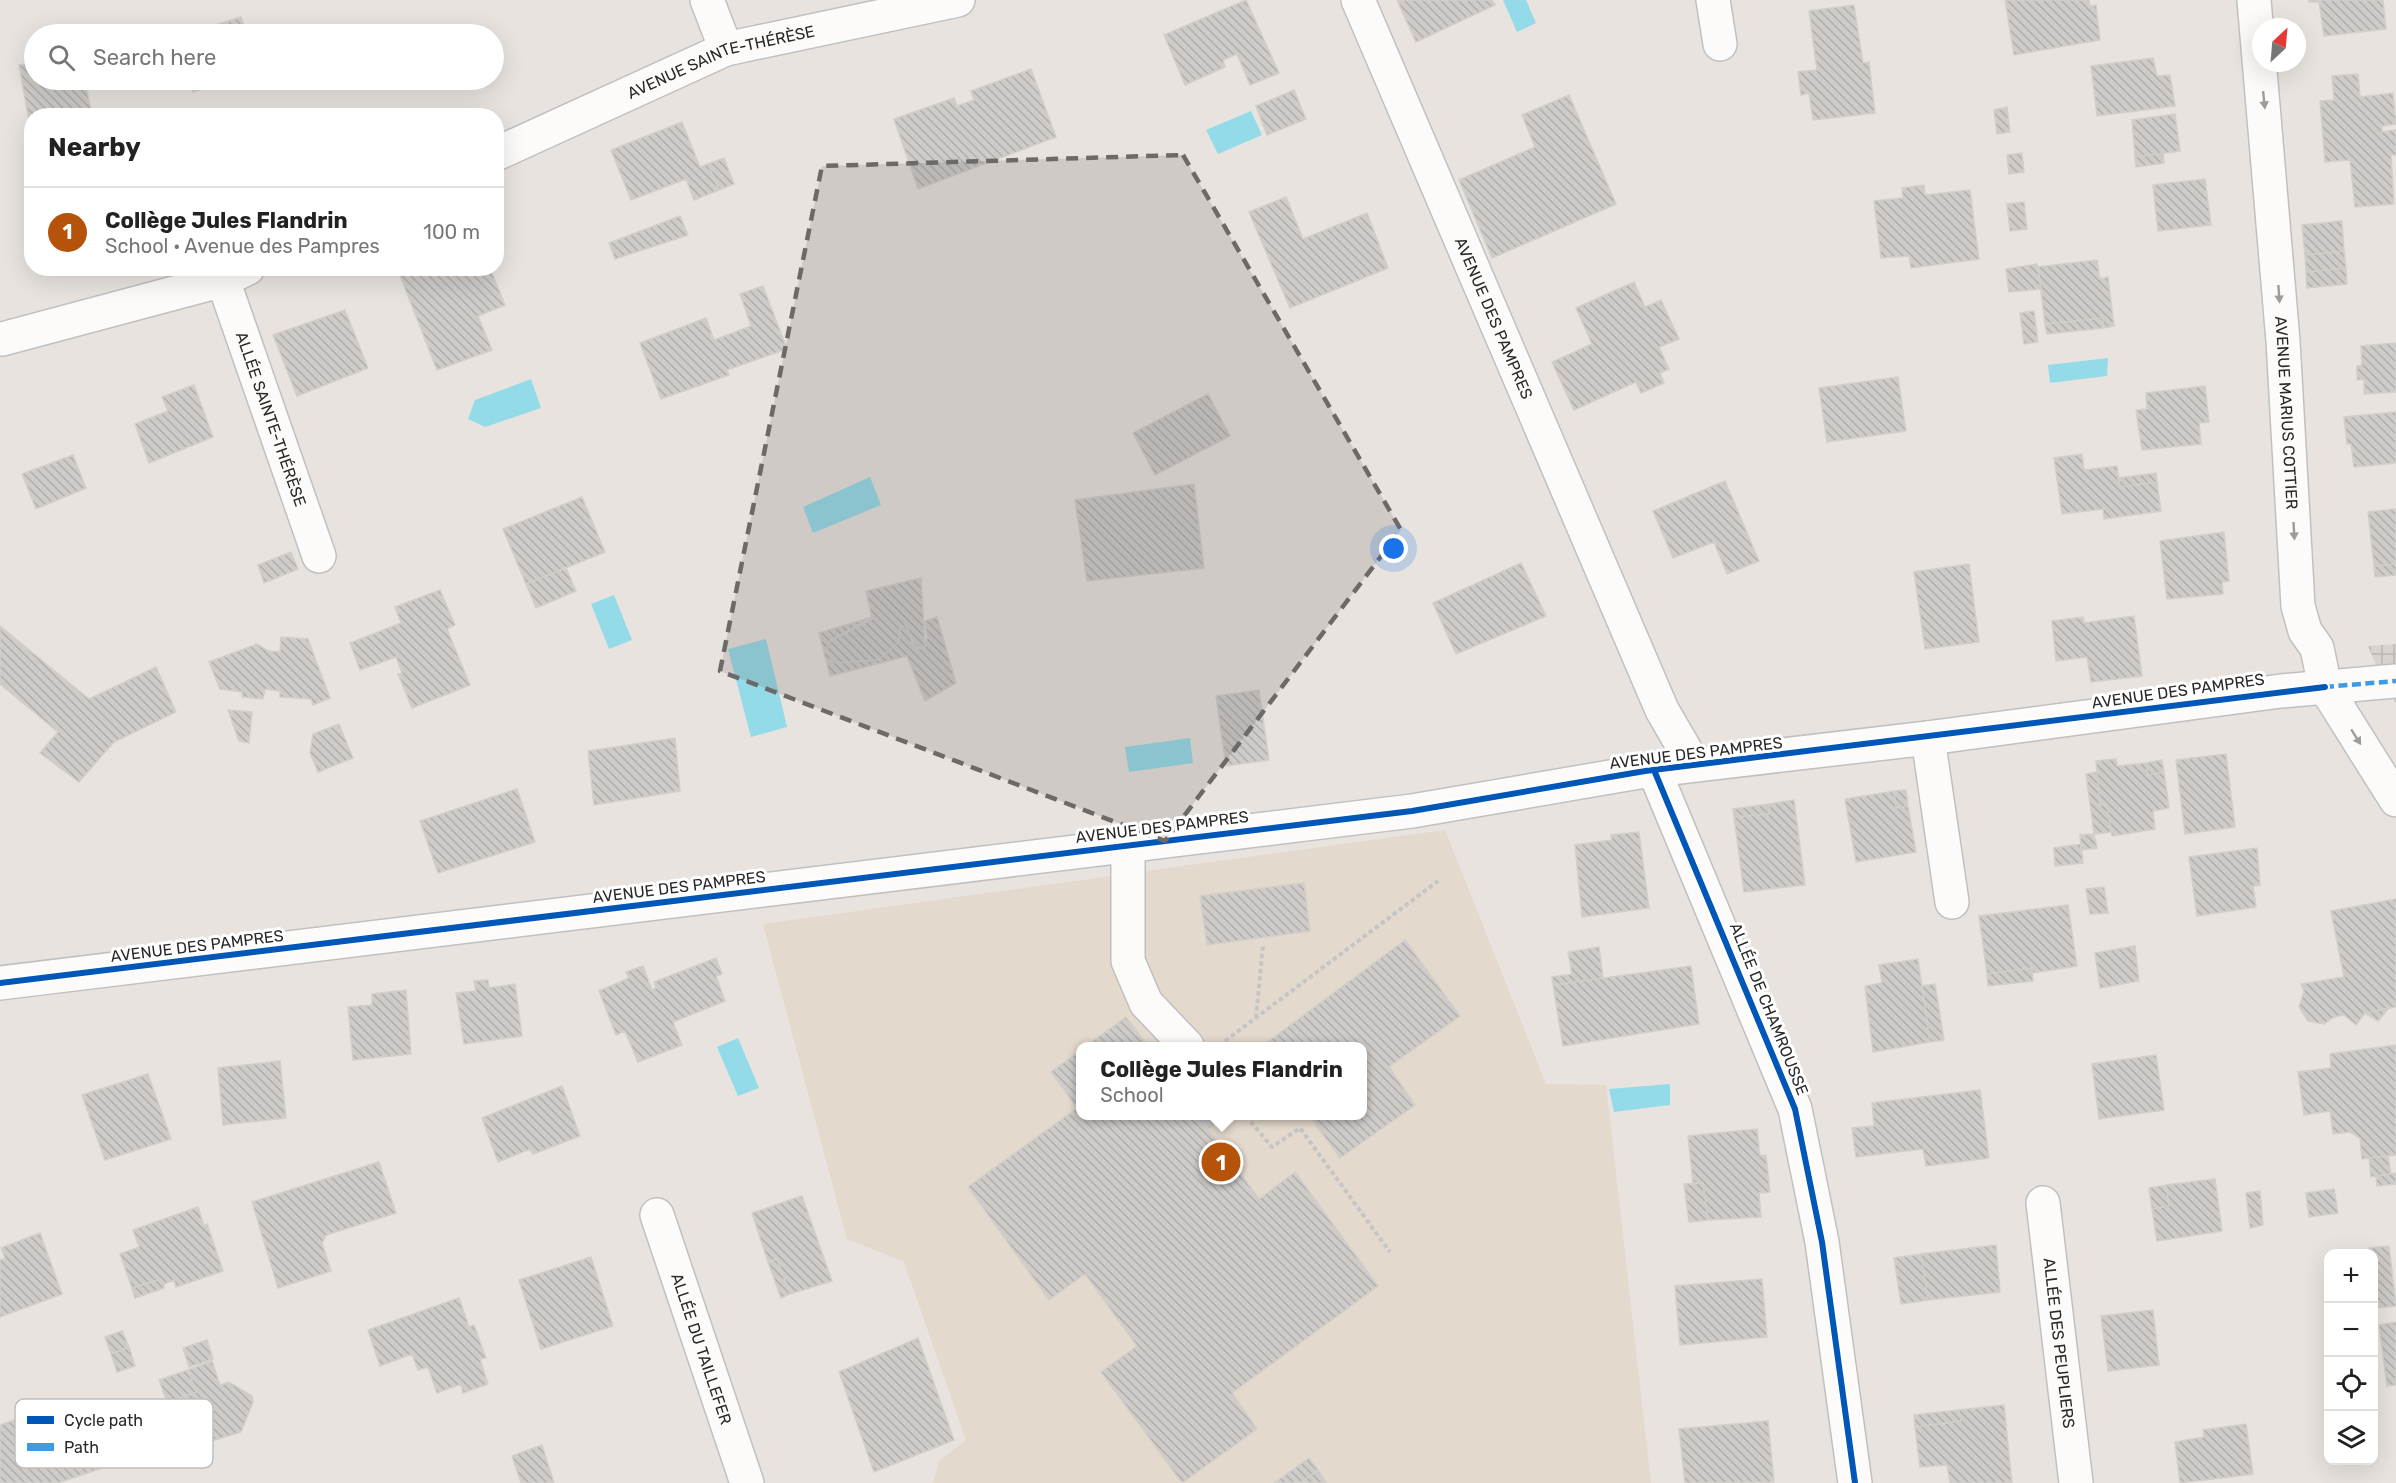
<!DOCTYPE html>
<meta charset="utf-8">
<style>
:root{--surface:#fff;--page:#f2f2f2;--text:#222;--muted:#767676;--line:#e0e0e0;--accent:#b45309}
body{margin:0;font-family:Rubik,sans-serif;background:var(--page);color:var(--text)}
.controls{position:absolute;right:18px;bottom:18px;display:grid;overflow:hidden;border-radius:12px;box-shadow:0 6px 24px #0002}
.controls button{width:54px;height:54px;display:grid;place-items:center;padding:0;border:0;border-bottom:2px solid var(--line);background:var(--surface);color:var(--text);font:30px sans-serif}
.compass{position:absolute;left:2252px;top:18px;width:54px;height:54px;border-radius:50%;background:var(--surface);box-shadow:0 6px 24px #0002;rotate:26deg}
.you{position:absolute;left:1394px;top:549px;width:21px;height:21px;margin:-15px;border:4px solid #fff;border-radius:50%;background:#1a73e8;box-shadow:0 0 0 9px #1a73e833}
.badge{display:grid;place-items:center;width:39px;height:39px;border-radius:50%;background:var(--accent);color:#fff;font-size:20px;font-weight:700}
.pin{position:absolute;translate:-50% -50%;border:3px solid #fff;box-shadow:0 2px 6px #0006}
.popup{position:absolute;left:1076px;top:1042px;width:291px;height:78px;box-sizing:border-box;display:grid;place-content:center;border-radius:12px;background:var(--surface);filter:drop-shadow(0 2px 4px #0005);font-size:20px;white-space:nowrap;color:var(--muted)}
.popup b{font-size:22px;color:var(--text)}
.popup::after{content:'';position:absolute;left:50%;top:100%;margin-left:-12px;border:12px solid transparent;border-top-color:var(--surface)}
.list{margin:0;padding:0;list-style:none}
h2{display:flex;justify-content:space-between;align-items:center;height:78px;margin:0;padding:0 24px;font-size:26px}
h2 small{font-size:20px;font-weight:400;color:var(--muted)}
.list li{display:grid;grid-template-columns:39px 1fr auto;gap:18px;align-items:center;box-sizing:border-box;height:90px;padding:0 24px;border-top:2px solid var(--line)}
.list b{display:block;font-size:22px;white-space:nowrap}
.list p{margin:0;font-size:20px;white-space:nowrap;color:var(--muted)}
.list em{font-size:20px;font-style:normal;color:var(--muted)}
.icon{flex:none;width:33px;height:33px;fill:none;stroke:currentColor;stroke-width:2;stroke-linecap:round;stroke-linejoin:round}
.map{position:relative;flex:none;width:2396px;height:1483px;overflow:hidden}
.search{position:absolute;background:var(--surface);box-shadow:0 6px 24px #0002;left:24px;top:24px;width:480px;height:66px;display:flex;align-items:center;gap:15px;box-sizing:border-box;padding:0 21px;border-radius:33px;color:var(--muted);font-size:22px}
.panel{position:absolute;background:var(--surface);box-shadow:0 6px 24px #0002;left:24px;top:108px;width:480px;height:168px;border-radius:24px}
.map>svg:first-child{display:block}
</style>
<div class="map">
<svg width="2396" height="1483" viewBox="0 0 2396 1483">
<defs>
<pattern id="plaza-grid" width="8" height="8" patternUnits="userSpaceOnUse" patternTransform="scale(1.5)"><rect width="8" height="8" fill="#d8d3ce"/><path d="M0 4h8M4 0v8" fill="none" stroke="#b9b5b1"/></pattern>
<pattern id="building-back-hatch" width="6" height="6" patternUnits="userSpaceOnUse" patternTransform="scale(1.5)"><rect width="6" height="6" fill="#cecbc8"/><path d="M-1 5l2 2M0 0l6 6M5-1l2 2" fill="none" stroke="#b1aeac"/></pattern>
</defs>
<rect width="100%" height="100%" fill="#e8e3de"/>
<path fill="#e3d9cc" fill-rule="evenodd" d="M1445,830L1546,1084L1606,1085L1651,1483H933L939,1461L966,1440L904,1262L847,1239L763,924ZM1080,1046H1362V1116H1080Z"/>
<path fill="url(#plaza-grid)" d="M2396,644V703L2383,682L2368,646Z"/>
<path fill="#93dbe8" d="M1503,0H1526L1536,23L1517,32Z
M1251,111L1262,135L1218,154L1206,130Z
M2108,358L2107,376L2050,383L2048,365Z
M531,379L541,408L485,427L468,419L475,400Z
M870,477L881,505L813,533L803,507Z
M614,595L632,640L609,649L591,604Z
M766,639L787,727L751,737L728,649Z
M1190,738L1193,763L1129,772L1125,747Z
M738,1038L759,1088L738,1096L717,1047Z
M1670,1084V1105L1614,1112L1609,1089Z"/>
<path fill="url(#building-back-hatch)" stroke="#d2cfcb" stroke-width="1.5" d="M1246,0L1279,73L1250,85L1237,54L1223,60L1225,67L1185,85L1164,35Z
M1397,0H1492L1495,5L1416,42Z
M2005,0H2089L2090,6L2096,5L2100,40L2014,55Z
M2309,0H2383L2386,29L2324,36L2319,2H2309Z
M1854,5L1863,63L1869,62L1875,113L1813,120L1809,93L1801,95L1798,72L1817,70L1809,11Z
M241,17L247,34H187Z
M2153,58L2157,76L2170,75L2175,106L2097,116L2091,66Z
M34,63V80H85L92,116H32L30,127L19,65Z
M1031,69L1056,137L918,189L894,119L954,98L957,106L974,100L971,91Z
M2358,74L2360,97L2393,93L2396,124L2382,126V132L2395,130L2396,133V155H2391L2394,204L2355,207L2350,160L2325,162L2320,101L2334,100L2332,76Z
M189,80H228L193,92Z
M1294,90L1306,119L1267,135L1256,106Z
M1569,95L1616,204L1492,258L1459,180L1535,147L1522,115Z
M2007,107L2010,132L1997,134L1994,110Z
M2175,114L2180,151L2135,157L2132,120Z
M682,122L700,167L708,164L719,190L694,200L686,179L631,200L611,150Z
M2022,153L2024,172L2009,174L2007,155Z
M2163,153L2164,163L2136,167L2135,157Z
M724,158L734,184L719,190L708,164Z
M2205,179L2211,225L2158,231L2153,185Z
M1924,185L1925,195L1970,190L1979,259L1911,268L1909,256L1881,258L1874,201L1903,198L1902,188Z
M1286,197L1303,239L1367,213L1388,268L1290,308L1249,212Z
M2024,202L2027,229L2010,231L2007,204Z
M680,216L688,235L615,259L609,243Z
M2342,221L2344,251L2305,255L2302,225Z
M2344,251L2346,268L2306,272L2305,255Z
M2097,260L2100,279L2108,277L2114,326L2103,328V318L2045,324L2038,267Z
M2037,264L2041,289L2009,292L2006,269Z
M397,268H490L505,305L478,316L492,350L437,370Z
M2346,268L2347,284L2307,288L2306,272Z
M1634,282L1645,307L1661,300L1679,339L1659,347L1669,369L1660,373L1664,383L1641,393L1636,382L1574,410L1552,362L1592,344L1576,308Z
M763,286L787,349L727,370L729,375L661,399L640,343L706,318L714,340L751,326L740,294Z
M345,310L368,368L297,396L273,335Z
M2034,311L2038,342L2024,344L2020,313Z
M2103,318V328L2047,334L2045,324Z
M2396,343V392L2364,394V379L2357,380V366L2362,365L2361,346Z
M1898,377L1906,431L1827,442L1819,388Z
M194,385L213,437L149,463L135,424L168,411L162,397Z
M2205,386L2209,422L2199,423L2201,444L2142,450L2136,410L2147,409L2146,393Z
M1208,394L1230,436L1155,475L1133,433Z
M2396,412V463L2354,467L2351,444H2347L2344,417Z
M2082,454L2084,470L2117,466L2120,487L2157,482L2161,511L2104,519L2103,509L2062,514L2054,458Z
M73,455L86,488L36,509L22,474Z
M2156,473L2157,482L2120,487L2118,478Z
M1725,481L1759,561L1727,574L1714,542L1673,558L1653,511Z
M1194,484L1204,568L1087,581L1075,500Z
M582,497L605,552L526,584L503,529Z
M2396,509V564L2374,566L2368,512Z
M2224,532L2229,581L2222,582L2223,594L2167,599L2160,541Z
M291,552L298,569L264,583L258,565Z
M1521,563L1546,616L1456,654L1433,603Z
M1969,564L1979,642L1925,649L1914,572Z
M2396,564V575L2375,577L2374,566Z
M566,568L576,591L536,608L526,584Z
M921,578L925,647L916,649L906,625L900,627L899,642L878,660L836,663L831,661L827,648L829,642L872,619L866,591Z
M440,590L455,625L447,629L470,685L412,708L398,674L402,673L396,657L360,670L350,643L401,623L395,607Z
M2134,616L2142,676L2091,682L2087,657L2056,661L2052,621L2083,617L2084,623Z
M872,617L829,642L827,648L831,661L836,663L878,660L899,642L900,627L906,625L913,645L920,649L925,647L927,638L925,621L937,617L956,683L925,701L907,656L830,676L819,633Z
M0,626L89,699L156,667L176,712L114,742L79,782L40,753L58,732L0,684Z
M281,637L308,639L330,698L313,705L311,699L280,697V691L265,689L263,699L242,697V692L220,689L209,662L257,644L268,651L280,652Z
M1259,690L1269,760L1226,766L1216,696Z
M228,710L252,712L249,743L239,741Z
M339,724L353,758L318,772L310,753L313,734Z
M675,738L680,791L594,805L588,751Z
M2226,754L2235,827L2185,834L2176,760Z
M2116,759L2117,766L2146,763L2148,775L2164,772L2169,808L2153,811L2155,829L2112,836L2107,805H2100L2096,761Z
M2162,760L2164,772L2148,775L2146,763Z
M2097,772L2100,805H2107L2111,832L2094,834L2086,774Z
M517,789L535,842L438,873L420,821Z
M1906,790L1908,806L1896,808L1894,791Z
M1894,791L1896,808L1908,806L1916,852L1856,862L1845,799Z
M1794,800L1805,885L1744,892L1734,817L1769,814V804Z
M1769,804V814L1734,817L1733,809Z
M1639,832L1649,908L1582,917L1575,845L1612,840L1611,835Z
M2094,834L2097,848L2081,850L2080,835Z
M2081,844L2083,863L2055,866L2054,848Z
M2257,848L2260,885L2253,886L2256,907L2197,916L2189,857Z
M1304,883L1310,931L1207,945L1200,896Z
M2104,887L2108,913L2090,914L2086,889Z
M2396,899V1007L2365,1013L2356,1025L2344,1015L2334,1017L2324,1024L2308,1021L2299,1007L2304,991L2301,984L2344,977L2331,911Z
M2068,905L2077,966L2032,973V968L1987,974L1979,916Z
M1405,940L1460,1016L1389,1067L1415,1105L1340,1158L1309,1116H1362V1046H1262Z
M2135,946L2139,981L2100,988L2095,953Z
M1599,947L1603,978L1553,985L1552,977L1572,974L1568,952Z
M716,958L722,974L716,976L725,1001L673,1022L682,1045L638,1062L625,1031L616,1035L599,991L629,978L626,972L643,966L652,990L656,988L654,982Z
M1918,959L1930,1042L1873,1052L1865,986L1882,983L1879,965Z
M1691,966L1699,1024L1563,1046L1553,985Z
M2032,968L2033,981L1988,986L1987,974Z
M488,980L489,988L515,984L522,1036L464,1044L456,993L476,991L474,981Z
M1935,984L1944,1040L1930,1042L1922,986Z
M406,990L411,1054L353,1060L348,1007L372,1005V994Z
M2389,1008L2378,1021L2365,1013Z
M1126,1017L1148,1046H1086Z
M2396,1045V1155L2362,1159L2360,1138L2350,1132L2333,1134L2330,1111L2304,1115L2298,1072L2331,1068L2330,1054Z
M1080,1051V1116H1199L1259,1199L1295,1172L1378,1286L1232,1393L1257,1429L1182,1483L1101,1372L1137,1346L1093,1285L1085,1274L1049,1300L968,1187L1077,1108L1051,1072Z
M2156,1055L2164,1110L2099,1119L2092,1064Z
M280,1061L286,1118L223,1125L218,1068Z
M148,1074L171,1139L105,1160L82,1095Z
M562,1086L580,1136L533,1154L530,1149L498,1162L482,1118Z
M1980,1090L1989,1158L1926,1166L1923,1149L1856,1157L1852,1128L1874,1126L1872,1103Z
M1199,1116H1227L1209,1129Z
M1757,1129L1760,1156L1766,1155L1770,1192L1759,1193L1761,1217L1708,1220L1703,1183H1693L1688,1136Z
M2388,1156L2391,1174L2371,1177L2369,1158Z
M379,1162L396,1213L326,1235L322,1243L331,1271L278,1288L252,1202Z
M2396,1173V1184L2377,1186L2376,1176Z
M2215,1179L2222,1231L2157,1241L2152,1209L2169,1206L2166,1185Z
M1703,1183L1708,1220L1689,1222L1684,1184Z
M2166,1185L2169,1206L2152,1209L2149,1188Z
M2334,1189L2338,1213L2309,1217L2306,1193Z
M2260,1191L2263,1225L2250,1228L2246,1193Z
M802,1196L832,1281L790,1294L777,1259L768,1262L752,1213Z
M198,1207L204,1226L207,1224L223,1271L176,1287L174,1280L164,1284V1288L161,1279L132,1288L120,1254L139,1247L133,1230Z
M40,1233L62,1294L0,1317V1260L5,1258L1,1248Z
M1996,1245L2000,1292L1928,1300L1921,1254Z
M2389,1246L2396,1306L2377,1308L2374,1254H2370L2369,1248Z
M1921,1254L1928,1300L1901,1304L1894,1258Z
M591,1257L613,1326L541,1349L519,1280Z
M777,1259L790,1294L781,1298L768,1262Z
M161,1279L164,1288L135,1298L132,1288Z
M1762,1279L1767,1337L1680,1345L1675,1286Z
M459,1298L469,1327L474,1325L486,1358L480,1359L488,1384L463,1393L461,1384L437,1393L428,1367L418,1370L412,1354L380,1366L368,1330Z
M2153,1310L2159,1365L2108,1371L2101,1316Z
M2396,1322V1385L2387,1386L2379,1325Z
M122,1331L129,1347L111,1354L105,1337Z
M918,1338L954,1440L874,1472L839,1372Z
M207,1340L213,1359L189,1367L183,1348Z
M129,1347L135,1366L117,1372L111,1354Z
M212,1361L220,1385L229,1382L252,1396L253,1402L241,1432L212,1441L181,1425L178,1430L163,1423L173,1404H177L180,1398L196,1392L188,1370Z
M188,1370L196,1392L180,1398L170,1410L159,1380Z
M2004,1405L2012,1483H1950L1947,1465L1920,1467L1915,1427L1961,1421L1959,1410Z
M1959,1410L1961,1421L1915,1427L1914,1415Z
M23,1417L32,1442L92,1421L108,1466L58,1483H0V1425Z
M1768,1421L1774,1482L1685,1483L1679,1429Z
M2246,1424L2253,1474L2180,1483L2175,1442L2204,1437L2203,1430Z
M187,1428L205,1437L196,1452L179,1443Z
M542,1445L554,1483H521L512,1456Z
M1309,1458L1318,1470L1300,1483H1274Z
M1318,1470L1327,1483H1300Z"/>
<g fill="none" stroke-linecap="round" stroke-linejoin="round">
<g stroke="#c1c0c0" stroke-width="36">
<g id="minor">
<path d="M707,0L726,49"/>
<path id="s1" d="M1358,0L1662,710L1694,765"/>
<path d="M1713,0L1720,44"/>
<path id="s2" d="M2254,0L2283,341L2298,606L2305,631L2317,648L2325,687L2396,800"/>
<path id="s3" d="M496,154L726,49L958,0"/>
<path id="s4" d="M223,280L319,556"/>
<path d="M2,339L223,280L248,268"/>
<path d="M1928,738L1952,902"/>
<path d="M1654,770L1795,1109L1822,1242L1855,1483"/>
<path d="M1128,844V961L1146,1003L1187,1046"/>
<path d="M0,983L1412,811L1645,771L1928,738L2281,691L2396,681"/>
<path id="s5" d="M2043,1203L2076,1483"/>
<path id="s6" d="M657,1215L747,1483"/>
</g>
</g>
<path stroke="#c6c5c5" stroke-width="4" stroke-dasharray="4.5 3" stroke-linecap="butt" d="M1256,1018L1263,945
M1225,1041L1438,881
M1246,1116L1272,1147L1300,1128L1390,1252
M1204,1122L1213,1116"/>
<use href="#minor" stroke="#fcfbfa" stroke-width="33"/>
<path stroke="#3d9ce1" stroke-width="4.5" stroke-dasharray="9 4.5" stroke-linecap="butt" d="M2325,687L2396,681"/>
<g stroke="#fff" stroke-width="10">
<path id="cycleway" d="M1654,770L1795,1109L1822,1242L1855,1483
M0,983L1412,811L1645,771L2325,687"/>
</g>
<use href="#cycleway" stroke="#0057b8" stroke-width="6"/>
</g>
<defs><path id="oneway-solid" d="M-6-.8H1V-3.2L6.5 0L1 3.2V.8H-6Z" transform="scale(1.5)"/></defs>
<g fill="#9d9c9c">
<use href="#oneway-solid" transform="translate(2264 100) rotate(84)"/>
<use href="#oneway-solid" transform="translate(2279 294) rotate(86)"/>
<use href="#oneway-solid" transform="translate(2294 531) rotate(87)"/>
<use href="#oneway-solid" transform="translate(2356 737) rotate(58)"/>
</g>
<path fill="#6c6a68" fill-opacity="0.2" stroke="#6c6a68" stroke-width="4.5" stroke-dasharray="12 8" stroke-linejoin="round" d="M1183,155L1401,530L1165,841L720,671L822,166Z"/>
<g text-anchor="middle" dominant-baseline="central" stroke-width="6" stroke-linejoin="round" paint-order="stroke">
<g font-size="16" fill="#292929" stroke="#fff">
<text stroke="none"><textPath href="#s3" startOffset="244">AVENUE SAINTE-THÉRÈSE</textPath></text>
<text stroke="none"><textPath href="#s1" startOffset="346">AVENUE DES PAMPRES</textPath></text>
<text stroke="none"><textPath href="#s2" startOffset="414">AVENUE MARIUS COTTIER</textPath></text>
<text stroke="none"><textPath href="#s4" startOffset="147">ALLÉE SAINTE-THÉRÈSE</textPath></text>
<text transform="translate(2178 691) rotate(-8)">AVENUE DES PAMPRES</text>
<text transform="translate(1696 753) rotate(-7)">AVENUE DES PAMPRES</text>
<text transform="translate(1162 827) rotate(-7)">AVENUE DES PAMPRES</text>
<text transform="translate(679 887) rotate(-7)">AVENUE DES PAMPRES</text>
<text transform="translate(197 946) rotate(-7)">AVENUE DES PAMPRES</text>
<text transform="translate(1769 1009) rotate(68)">ALLÉE DE CHAMROUSSE</text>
<text stroke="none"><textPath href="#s5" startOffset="141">ALLÉE DES PEUPLIERS</textPath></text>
<text stroke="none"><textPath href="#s6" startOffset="141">ALLÉE DU TAILLEFER</textPath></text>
</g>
</g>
<rect x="15" y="1399" width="198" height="69" rx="9" fill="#fff" stroke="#bfbfbf" stroke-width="1.5"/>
<rect x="27" y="1416" width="27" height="8" fill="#0057b8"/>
<rect x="27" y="1443" width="27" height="8" fill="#3d9ce1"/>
<g font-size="16" fill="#292929">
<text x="64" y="1426">Cycle path</text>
<text x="64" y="1453">Path</text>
</g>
</svg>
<div class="controls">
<button>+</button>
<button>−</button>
<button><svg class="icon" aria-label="locate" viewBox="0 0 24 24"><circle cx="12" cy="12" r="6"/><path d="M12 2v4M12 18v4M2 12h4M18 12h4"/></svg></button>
<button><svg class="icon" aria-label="layers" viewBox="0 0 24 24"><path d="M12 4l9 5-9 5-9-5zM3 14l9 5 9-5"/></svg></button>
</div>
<svg class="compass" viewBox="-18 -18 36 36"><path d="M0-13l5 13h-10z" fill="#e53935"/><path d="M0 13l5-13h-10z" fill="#767676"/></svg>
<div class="you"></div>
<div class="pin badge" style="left:1221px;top:1162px">1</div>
<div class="popup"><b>Collège Jules Flandrin</b>School</div>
<div class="search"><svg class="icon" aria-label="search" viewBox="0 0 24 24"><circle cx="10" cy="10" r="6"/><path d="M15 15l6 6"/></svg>Search here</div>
<section class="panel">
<h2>Nearby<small></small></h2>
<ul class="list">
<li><span class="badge">1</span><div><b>Collège Jules Flandrin</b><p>School · Avenue des Pampres</p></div><em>100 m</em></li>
</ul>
</section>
</div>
